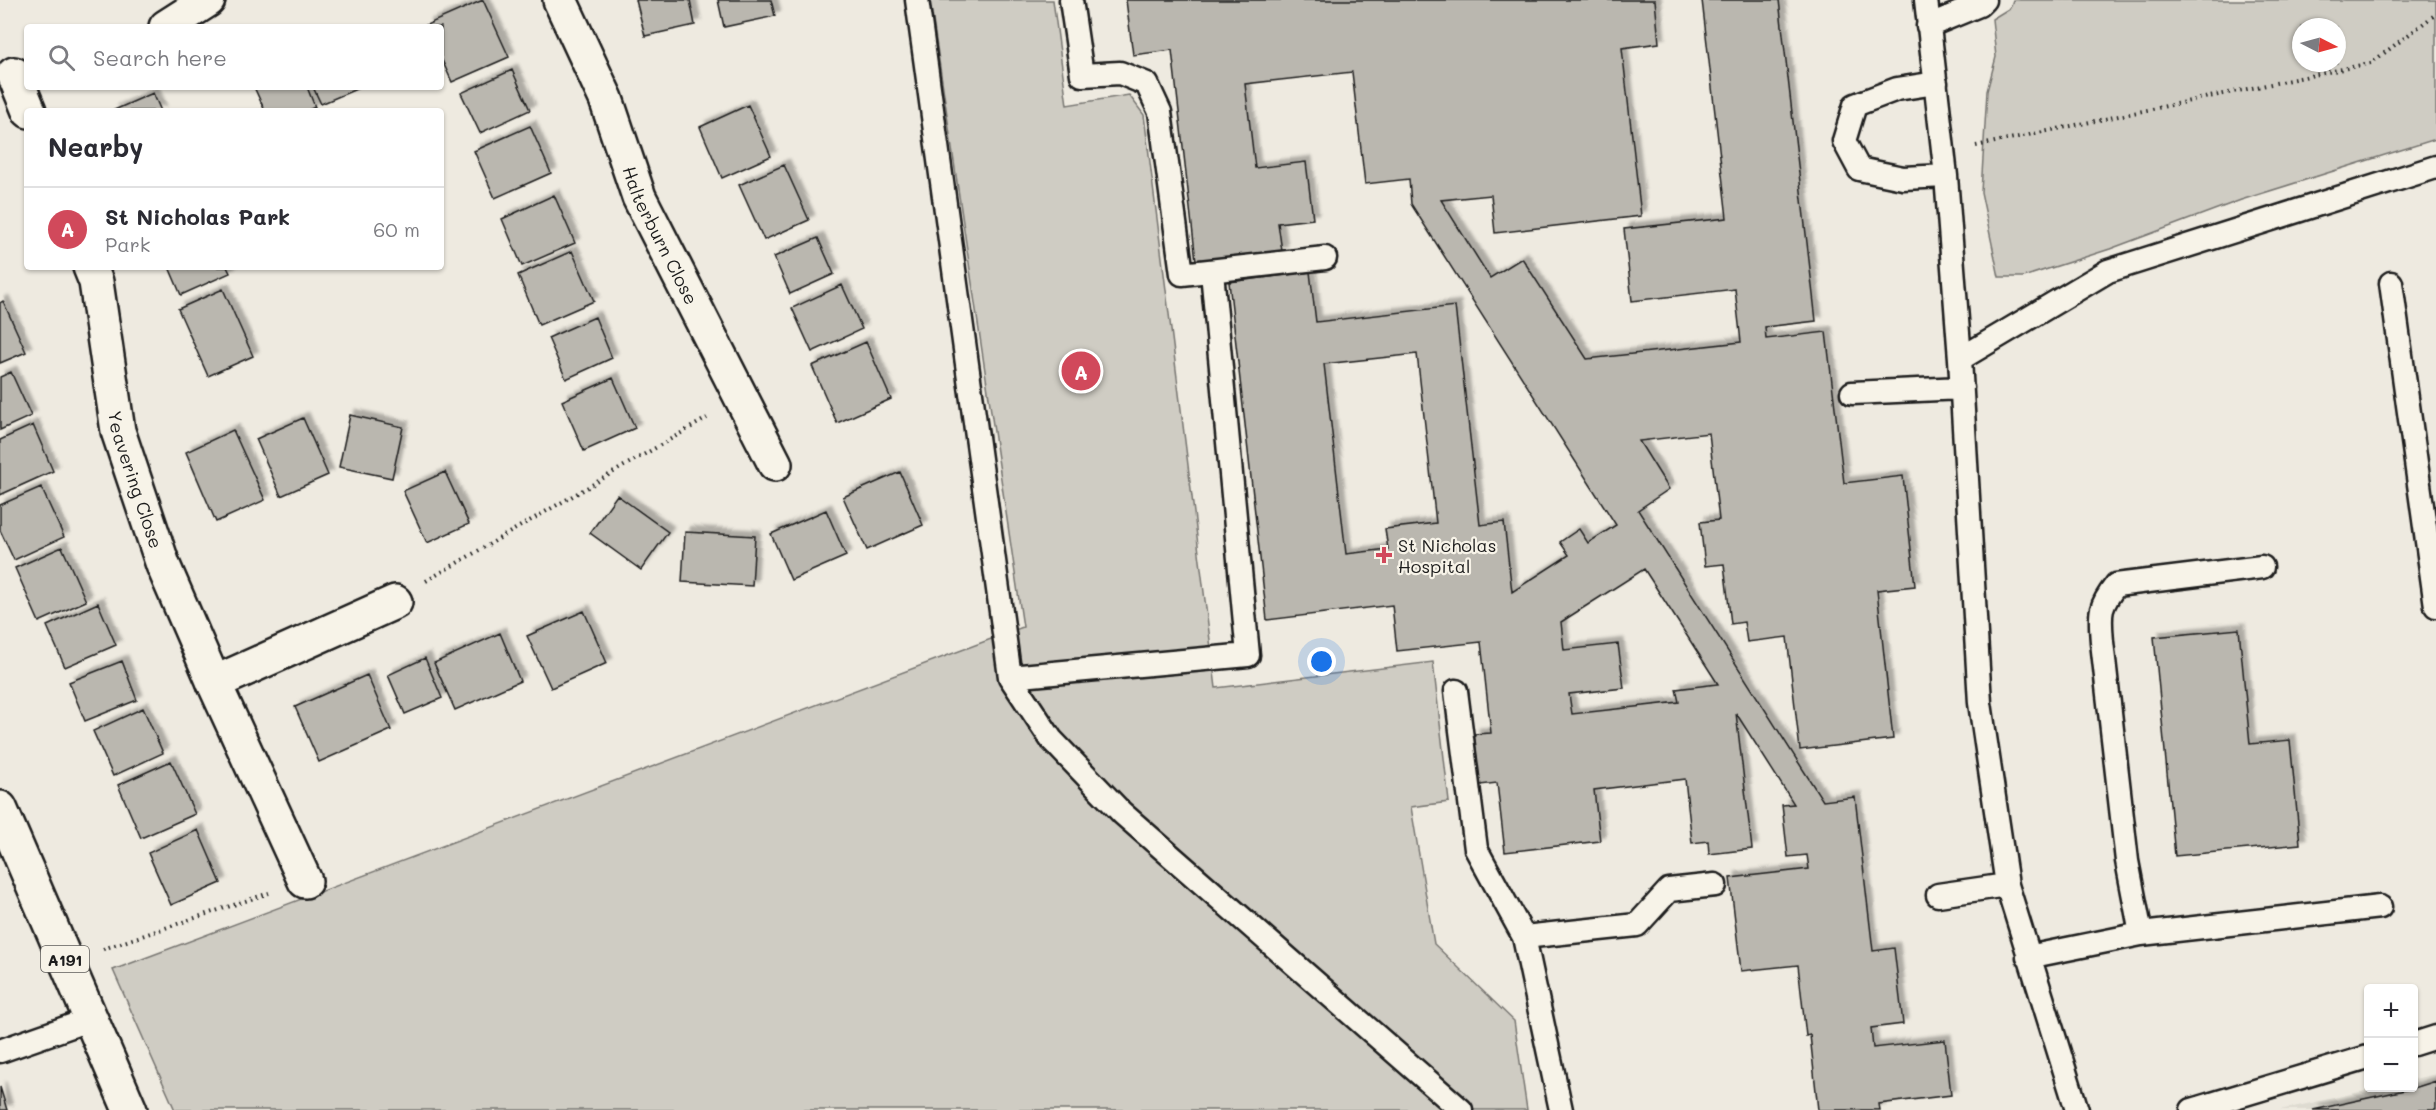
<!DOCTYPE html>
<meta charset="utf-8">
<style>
:root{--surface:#fff;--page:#f7f7f7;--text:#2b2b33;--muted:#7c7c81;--line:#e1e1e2;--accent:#d1495b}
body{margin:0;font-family:Mali,sans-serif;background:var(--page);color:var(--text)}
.controls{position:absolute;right:18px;bottom:18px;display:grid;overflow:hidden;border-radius:6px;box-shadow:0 2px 4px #0004}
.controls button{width:54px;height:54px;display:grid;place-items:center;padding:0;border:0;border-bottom:2px solid var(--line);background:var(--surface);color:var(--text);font:30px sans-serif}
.compass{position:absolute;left:2292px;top:18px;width:54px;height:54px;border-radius:50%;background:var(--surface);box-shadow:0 2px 4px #0004;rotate:96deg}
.you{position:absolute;left:1322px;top:662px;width:21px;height:21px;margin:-15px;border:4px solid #fff;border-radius:50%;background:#1a73e8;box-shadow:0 0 0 9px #1a73e833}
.badge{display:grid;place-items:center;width:39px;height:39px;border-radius:50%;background:var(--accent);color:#fff;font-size:20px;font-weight:700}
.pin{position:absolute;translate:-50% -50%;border:3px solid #fff;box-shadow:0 2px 6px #0006}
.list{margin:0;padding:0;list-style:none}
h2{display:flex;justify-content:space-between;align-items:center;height:78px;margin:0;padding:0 24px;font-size:26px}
h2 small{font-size:20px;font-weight:400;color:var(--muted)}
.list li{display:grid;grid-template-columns:39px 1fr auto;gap:18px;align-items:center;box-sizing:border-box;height:84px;padding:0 24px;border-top:2px solid var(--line)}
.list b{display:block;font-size:22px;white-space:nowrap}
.list p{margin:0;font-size:20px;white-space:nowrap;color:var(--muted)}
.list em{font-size:20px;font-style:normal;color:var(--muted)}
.icon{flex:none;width:33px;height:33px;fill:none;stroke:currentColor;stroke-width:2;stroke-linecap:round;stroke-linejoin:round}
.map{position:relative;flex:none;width:2436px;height:1110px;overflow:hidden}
.search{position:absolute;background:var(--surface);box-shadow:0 2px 4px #0004;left:24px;top:24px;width:420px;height:66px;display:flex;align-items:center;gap:15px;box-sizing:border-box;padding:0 21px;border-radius:6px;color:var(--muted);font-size:22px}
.panel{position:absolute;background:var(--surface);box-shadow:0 2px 4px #0004;left:24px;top:108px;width:420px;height:162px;border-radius:6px}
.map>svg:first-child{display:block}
</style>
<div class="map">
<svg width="2436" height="1110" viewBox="0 0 2436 1110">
<defs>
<filter id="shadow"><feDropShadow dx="5.5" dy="-5.5" stdDeviation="1.5" flood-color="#0004"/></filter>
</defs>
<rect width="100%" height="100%" fill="#eeeae0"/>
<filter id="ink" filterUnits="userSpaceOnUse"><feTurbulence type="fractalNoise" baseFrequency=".0167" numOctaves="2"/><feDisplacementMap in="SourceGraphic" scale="12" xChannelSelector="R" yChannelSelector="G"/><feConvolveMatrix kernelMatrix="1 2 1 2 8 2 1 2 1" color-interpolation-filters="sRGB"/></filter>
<g filter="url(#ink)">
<path fill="#dedbd1" d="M2436,1074V1110H2280L2378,1088H2414V1079Z"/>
<path fill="#cfccc3" stroke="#767470" stroke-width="1.5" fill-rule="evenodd" d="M930,0H1053L1067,105L1129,95L1144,115L1216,688L1433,662L1449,802L1411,807L1434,944L1514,1021L1527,1110H175L113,970L1023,627Z
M2013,0H2436V139L2241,200L2110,249L2023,277H1999L1981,192L1987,91L1996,57L1992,19L2010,8ZM2301,27H2337V63H2301Z"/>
<path fill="#bab7af" stroke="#1c1c1c" stroke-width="1.5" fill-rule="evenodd" filter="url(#shadow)" d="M483,0L509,57L452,82L441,58V27H427L426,25Z
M636,0H690L695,25L645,36Z
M718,0H771L775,16L724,27Z
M1126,0H1655L1659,43L1622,48L1641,216L1495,233L1491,195L1441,200L1490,278L1522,258L1587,359L1741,342L1735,289L1632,301L1624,229L1727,218L1702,0H1779L1816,321L1765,327L1766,339L1826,332L1844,483L1903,476L1915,586L1877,590L1893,739L1800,750L1787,637L1747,642L1744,622L1731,624L1724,564L1705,566L1700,522L1719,520L1709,433L1639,441L1669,489L1638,510L1823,801L1855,797L1873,951L1894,948L1903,1024L1871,1028L1873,1048L1945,1040L1951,1095L1879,1104L1880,1110H1818L1810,1035L1806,1036L1798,965L1741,971L1730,878L1809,869L1807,855L1788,857L1782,805L1794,804L1736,713L1752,849L1709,854L1708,841L1692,843L1685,779L1594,790L1600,841L1505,852L1497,783L1480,785L1474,734L1491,733L1481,642L1397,651L1392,605L1267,620L1229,282L1310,272L1316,322L1455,306L1480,525L1504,522L1512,592L1569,555L1560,542L1579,529L1588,543L1616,525L1411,204L1409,179L1365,184L1352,72L1245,84L1255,168L1306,162L1313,219L1278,223L1282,251L1196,261L1172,50L1133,55ZM1417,354L1436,523L1385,529L1388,549L1346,554L1324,364ZM1644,569L1718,684L1676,689L1679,702L1572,714L1569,694L1624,688L1618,644L1564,650L1561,622Z
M512,70L530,110L480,133L461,93Z
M254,87H307L315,107L306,111H265Z
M313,87H361L321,104Z
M153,93L161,111H112Z
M748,105L771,156L722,178L700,127Z
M530,126L551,173L495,198L474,151Z
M784,165L809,220L764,240L739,185Z
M554,195L575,243L522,266L502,219Z
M818,238L834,274L790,294L774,257Z
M572,251L594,301L539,325L518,275Z
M169,267H227L230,273L181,295Z
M842,285L862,329L812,352L792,308Z
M223,289L253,356L208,376L178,309Z
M3,301L26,352L0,363V303Z
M595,317L612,358L566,379L548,338Z
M866,342L891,399L837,423L812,366Z
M11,372L31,416L0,430V377Z
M613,378L635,428L584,451L562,401Z
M350,415L403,427L392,478L339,467Z
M303,418L328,475L281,496L256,439Z
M33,425L53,471L0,495V440Z
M233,430L265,500L216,522L186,452Z
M445,472L469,524L427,543L403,491Z
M900,472L923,525L867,550L843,497Z
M41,487L64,537L14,560L0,530V505Z
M617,495L668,532L641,570L590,533Z
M826,510L846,556L791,580L771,534Z
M685,532L755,536L752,586L682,582Z
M62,547L86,601L39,622L15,568Z
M98,603L116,645L65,667L47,626Z
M584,611L607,663L551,688L527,636Z
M2239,629L2250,744L2290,740L2300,844L2175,856L2154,637Z
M500,633L520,681L455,710L434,663Z
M425,658L442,698L405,714L388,675Z
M122,661L137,700L85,721L69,682Z
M367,675L391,730L319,762L295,707Z
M143,708L163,753L113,776L93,731Z
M171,761L195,814L141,838L118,785Z
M198,830L221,883L171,905L148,853Z
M2436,1081V1110H2313L2414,1088Z
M0,1087L7,1110H0Z"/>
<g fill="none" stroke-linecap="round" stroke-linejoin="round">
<g stroke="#1c1c1c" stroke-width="27">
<path id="lane" d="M917,0L1010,677L1051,739L1122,813L1461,1110
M1071,0L1082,75L1120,73L1147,84L1160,112L1182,274L1325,258
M1926,0L1946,176L1960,359L1980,703L2007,885L2077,1110
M1928,26L1979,5L1984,0
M1936,83L1897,89L1855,105L1844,141L1859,169L1903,178L1946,176
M2391,283L2436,606
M1960,359L2108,271L2436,167
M1852,393L1962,388
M1010,677L1248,655L1212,272
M1456,691L1476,849L1524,937L1561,1110
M1938,895L2007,885
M2141,934L2127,861L2102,642C2100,614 2098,608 2116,585L2262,567
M1524,937L1637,925L1669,890L1715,885
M2028,957L2141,934L2380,907
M2414,1044L2436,1037
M0,1051L91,1019
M2192,1110L2368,1057"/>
</g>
<g stroke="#1c1c1c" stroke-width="38">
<g id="street">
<path id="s1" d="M560,0L606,99L639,197L775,464"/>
<path d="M166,27L208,0"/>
<path d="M14,74L29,111"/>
<path id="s2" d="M90,267L96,282L118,431L163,565L214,683L305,881"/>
<path d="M214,683L395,602"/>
</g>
</g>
<g stroke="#1c1c1c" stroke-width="38">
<path id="primary" d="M0,808L130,1110"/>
</g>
<path stroke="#1c1c1c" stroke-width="4" stroke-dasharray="1.5 4.5" stroke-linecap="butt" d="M1976,146L2371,63L2436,14
M426,581L707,418
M103,949L269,893"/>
<use href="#lane" stroke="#f7f3e8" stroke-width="22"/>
<use href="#street" stroke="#f7f3e8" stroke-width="33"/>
<use href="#primary" stroke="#f7f3e8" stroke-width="33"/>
</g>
</g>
<path fill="#d1495b" stroke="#f7f3e8" stroke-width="2" d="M1381 546h6v6h6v6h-6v6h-6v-6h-6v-6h6z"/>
<g text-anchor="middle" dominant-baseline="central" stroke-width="4.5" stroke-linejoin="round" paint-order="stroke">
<rect fill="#f7f3e8" stroke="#5e5c59" stroke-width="1.5" x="41" y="946" width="48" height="26" rx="4.5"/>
<g font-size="16" font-weight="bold" fill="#1c1c1c">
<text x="65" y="959">A191</text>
</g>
<g font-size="18" fill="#1c1c1c" stroke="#f7f3e8">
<text stroke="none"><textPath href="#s1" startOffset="256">Halterburn Close</textPath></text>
<text stroke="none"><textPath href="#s2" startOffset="218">Yeavering Close</textPath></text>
</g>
<g font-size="18" fill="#1c1c1c" stroke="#f7f3e8" text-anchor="start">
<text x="1398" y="545">St Nicholas<tspan x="1398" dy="21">Hospital</tspan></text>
</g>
</g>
</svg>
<div class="controls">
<button>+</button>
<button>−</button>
</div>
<svg class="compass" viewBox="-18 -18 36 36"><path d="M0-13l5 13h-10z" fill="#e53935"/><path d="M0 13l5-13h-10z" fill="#7c7c81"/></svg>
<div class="you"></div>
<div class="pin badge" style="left:1081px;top:371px">A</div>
<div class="search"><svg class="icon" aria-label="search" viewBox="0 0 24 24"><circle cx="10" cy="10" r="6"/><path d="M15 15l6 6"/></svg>Search here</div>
<section class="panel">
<h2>Nearby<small></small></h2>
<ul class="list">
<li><span class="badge">A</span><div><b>St Nicholas Park</b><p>Park</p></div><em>60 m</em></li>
</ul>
</section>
</div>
